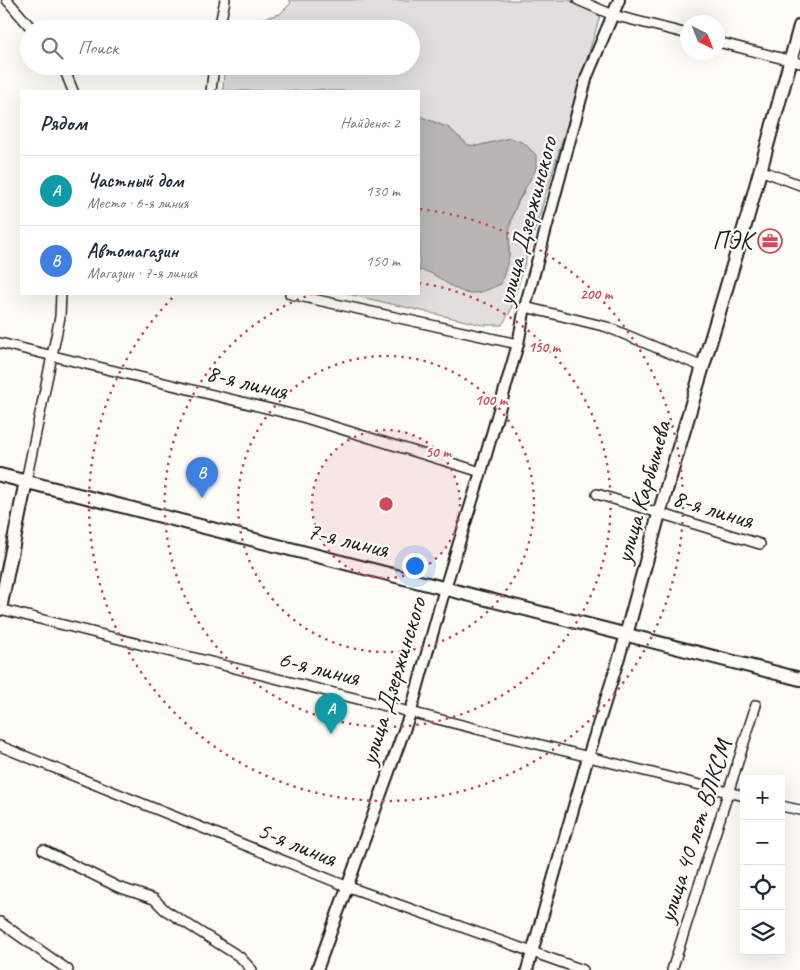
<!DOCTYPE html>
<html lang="ru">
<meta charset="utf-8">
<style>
:root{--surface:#fff;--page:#f6f6f7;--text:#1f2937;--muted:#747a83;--line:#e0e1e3;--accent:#0b8043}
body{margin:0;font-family:Caveat,sans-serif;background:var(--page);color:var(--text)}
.controls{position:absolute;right:15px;bottom:15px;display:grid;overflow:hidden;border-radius:0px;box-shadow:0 5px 20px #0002}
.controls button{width:45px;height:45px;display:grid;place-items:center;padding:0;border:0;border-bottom:1px solid var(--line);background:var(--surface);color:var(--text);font:25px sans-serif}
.compass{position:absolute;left:680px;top:15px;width:45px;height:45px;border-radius:50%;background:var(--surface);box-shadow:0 5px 20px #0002;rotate:137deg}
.you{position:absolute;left:414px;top:565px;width:18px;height:18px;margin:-12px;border:4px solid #fff;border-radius:50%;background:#1a73e8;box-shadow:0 0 0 8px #1a73e833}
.badge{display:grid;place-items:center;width:32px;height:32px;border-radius:50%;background:var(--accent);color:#fff;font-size:16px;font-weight:700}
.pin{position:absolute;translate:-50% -41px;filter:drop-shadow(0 1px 2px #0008)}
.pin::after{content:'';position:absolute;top:26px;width:18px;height:15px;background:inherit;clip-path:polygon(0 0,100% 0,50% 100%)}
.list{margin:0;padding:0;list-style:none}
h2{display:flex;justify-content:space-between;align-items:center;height:65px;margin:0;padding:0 20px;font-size:21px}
h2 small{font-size:16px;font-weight:400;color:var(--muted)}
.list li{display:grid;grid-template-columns:32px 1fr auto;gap:15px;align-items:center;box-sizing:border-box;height:70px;padding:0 20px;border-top:1px solid var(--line)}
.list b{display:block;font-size:19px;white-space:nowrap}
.list p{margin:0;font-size:16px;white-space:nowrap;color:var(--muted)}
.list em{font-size:16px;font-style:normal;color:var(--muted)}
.icon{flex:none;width:28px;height:28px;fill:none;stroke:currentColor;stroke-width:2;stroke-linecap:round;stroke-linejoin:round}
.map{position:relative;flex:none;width:800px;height:970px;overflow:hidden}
.search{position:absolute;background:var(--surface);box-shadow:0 5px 20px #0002;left:20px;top:20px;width:400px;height:55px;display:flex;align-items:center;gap:12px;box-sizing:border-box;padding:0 18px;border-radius:28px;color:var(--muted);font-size:19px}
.panel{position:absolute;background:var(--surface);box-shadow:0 5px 20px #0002;left:20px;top:90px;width:400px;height:205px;border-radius:0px}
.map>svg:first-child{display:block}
</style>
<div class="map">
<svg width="800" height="970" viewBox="0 0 800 970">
<rect width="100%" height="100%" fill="#fdfcf7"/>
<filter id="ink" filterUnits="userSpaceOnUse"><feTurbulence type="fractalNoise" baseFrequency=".02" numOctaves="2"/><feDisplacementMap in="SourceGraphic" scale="10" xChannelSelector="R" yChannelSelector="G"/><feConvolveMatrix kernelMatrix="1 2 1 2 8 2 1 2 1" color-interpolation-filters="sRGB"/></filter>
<g filter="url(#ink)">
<path fill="#e0dfdb" stroke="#7e7e7c" d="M289,0H569L600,16L510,312L502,325H483L348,294H419V270H427L467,294L509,257C509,231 510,212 525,191L510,138L477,146L468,145L449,128L419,116V91H327L322,89L309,91H223L224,66H411V29H241L244,23L280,14L291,3Z"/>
<path fill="#b7b6b2" stroke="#797876" d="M419,116L449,128L468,145L477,146L510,138L524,143L536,155V169L517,203L509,226V257L501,284C491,288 481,294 470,293C453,293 437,271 419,270Z"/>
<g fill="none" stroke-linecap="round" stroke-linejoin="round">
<g stroke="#1c1c1c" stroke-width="12">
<path id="minor" d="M7,0L32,29
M578,0L613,15L688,34
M219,29L225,0
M718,42L800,63
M63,66L73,91
M211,91L214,66
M760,170L800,185
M290,294L518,344
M525,307L607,327L703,367
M0,343L299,416L481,472
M26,481L60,317L61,294
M597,494L760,544
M0,609L744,796
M0,746L346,886L583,970
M781,806L800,810
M43,850L118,887L154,899L165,910L240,957L252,970
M0,922L68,970
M672,970L756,705"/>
</g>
<g stroke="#1c1c1c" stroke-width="14">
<path id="tertiary" d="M317,970L411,711L445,588L481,472L518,344L525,307L587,76L619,0
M527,970L588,757L626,635"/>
</g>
<g stroke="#1c1c1c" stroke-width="16">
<path id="secondary" d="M0,475L800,679
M0,609L26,481
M626,635L659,514L748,215L800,26"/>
</g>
<use href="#minor" stroke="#fdfcf7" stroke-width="9"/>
<use href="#tertiary" stroke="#fdfcf7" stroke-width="10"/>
<use href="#secondary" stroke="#fdfcf7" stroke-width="12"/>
</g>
</g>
<circle cx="386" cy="504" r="74" fill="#d1495b" fill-opacity=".12"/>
<g fill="none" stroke="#d1495b" stroke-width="2.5" stroke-dasharray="2.5 5">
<circle cx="386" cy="504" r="74"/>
<circle cx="386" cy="504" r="148"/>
<path d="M419 283A223 223 0 1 1 312 294"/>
<path d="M420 209A297 297 0 1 1 176 294"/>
</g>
<defs>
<g id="office-ring" transform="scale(1.25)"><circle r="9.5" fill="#fdfcf7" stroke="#d1495b" stroke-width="1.5"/><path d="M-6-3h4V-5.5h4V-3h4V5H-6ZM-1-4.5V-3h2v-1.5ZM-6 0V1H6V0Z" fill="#d1495b"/></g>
</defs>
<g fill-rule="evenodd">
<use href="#office-ring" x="770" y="241"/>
</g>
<g text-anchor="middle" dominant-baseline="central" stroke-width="4.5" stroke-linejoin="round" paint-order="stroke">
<g font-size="25" fill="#1c1c1c" stroke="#fdfcf7">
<text transform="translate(527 221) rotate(-75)">улица Дзержинского</text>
<text transform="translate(247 382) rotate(14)">8-я линия</text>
<text transform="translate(643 492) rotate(-74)">улица Карбышева</text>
<text transform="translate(713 509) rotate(17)">8-я линия</text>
<text transform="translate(348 540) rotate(14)">7-я линия</text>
<text transform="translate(319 668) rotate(14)">6-я линия</text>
<text transform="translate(393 681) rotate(-73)">улица Дзержинского</text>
<text transform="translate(695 831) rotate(-72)">улица 40 лет ВЛКСМ</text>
<text transform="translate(297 844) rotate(22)">5-я линия</text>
</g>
<g font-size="25" fill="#1c1c1c" stroke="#fdfcf7" text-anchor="end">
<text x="752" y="241">ПЭК</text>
</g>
</g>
<circle cx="386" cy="504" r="8" fill="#d1495b" stroke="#fdfcf7" stroke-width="2.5"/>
<g font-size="15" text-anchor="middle" font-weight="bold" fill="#d1495b" stroke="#fdfcf7" stroke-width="4.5" stroke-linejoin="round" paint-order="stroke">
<text x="596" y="299">200 m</text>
<text x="544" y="352">150 m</text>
<text x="491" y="405">100 m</text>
<text x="438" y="457">50 m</text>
</g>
</svg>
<div class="controls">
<button>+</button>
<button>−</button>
<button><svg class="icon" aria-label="locate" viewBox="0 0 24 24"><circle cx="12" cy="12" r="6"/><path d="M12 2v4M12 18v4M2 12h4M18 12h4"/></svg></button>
<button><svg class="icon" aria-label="layers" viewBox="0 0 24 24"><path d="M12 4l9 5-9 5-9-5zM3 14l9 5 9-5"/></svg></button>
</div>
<svg class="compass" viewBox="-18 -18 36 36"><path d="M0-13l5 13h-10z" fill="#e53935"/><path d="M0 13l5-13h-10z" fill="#747a83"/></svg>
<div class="you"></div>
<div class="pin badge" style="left:331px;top:734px;background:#0f9aa8">A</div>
<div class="pin badge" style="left:202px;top:498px;background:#3f7fe0">B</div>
<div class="search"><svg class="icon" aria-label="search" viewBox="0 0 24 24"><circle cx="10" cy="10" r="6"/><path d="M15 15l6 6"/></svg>Поиск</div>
<section class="panel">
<h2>Рядом<small>Найдено: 2</small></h2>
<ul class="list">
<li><span class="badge" style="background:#0f9aa8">A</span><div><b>Частный дом</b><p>Место · 6-я линия</p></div><em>130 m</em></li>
<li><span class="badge" style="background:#3f7fe0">B</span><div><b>Автомагазин</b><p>Магазин · 7-я линия</p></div><em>150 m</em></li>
</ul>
</section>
</div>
